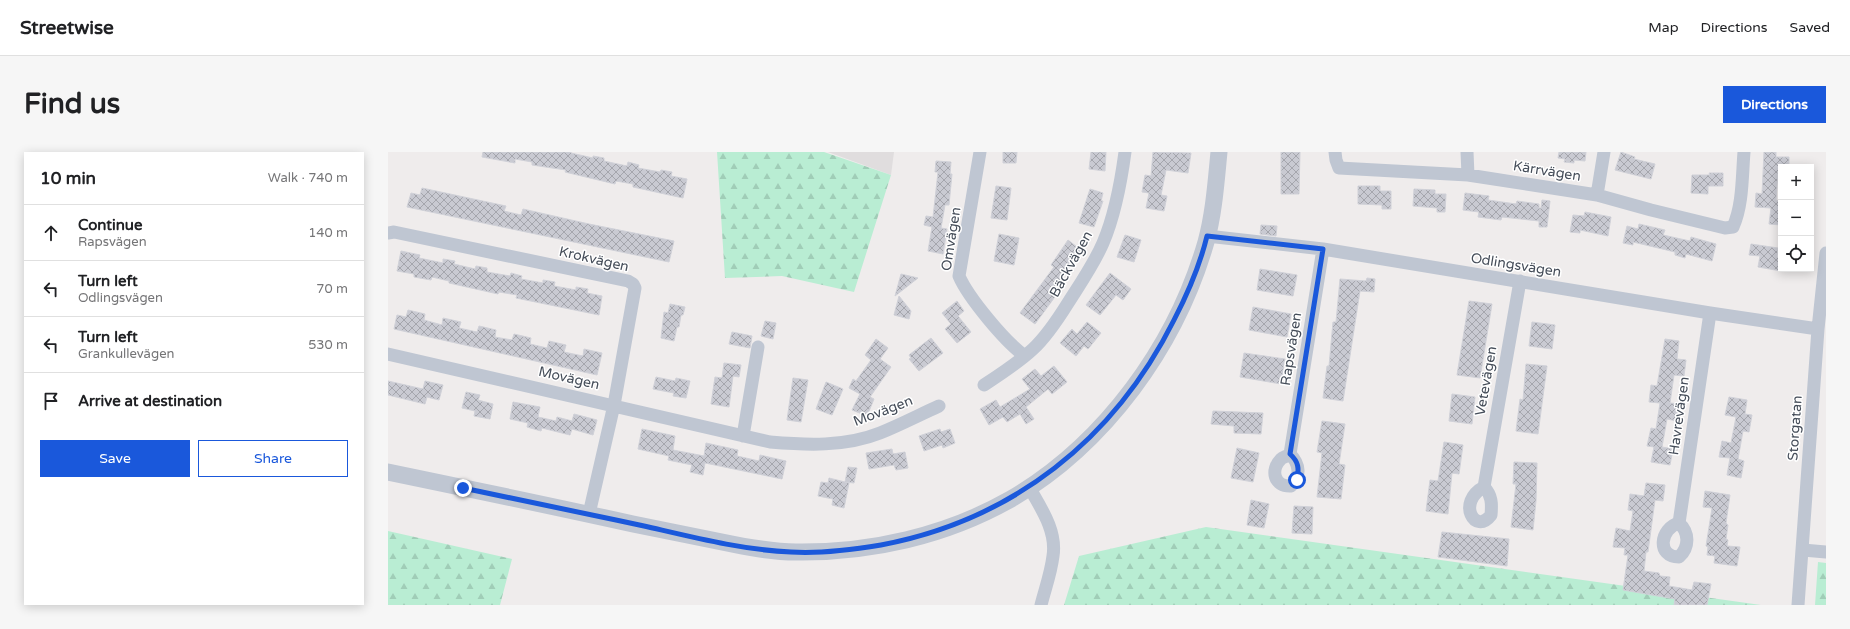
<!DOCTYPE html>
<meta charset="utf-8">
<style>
:root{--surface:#fff;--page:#f6f6f6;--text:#202124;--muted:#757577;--line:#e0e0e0;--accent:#1a58db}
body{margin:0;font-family:"Varela Round",sans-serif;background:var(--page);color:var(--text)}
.controls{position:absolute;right:12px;top:12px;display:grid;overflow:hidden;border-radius:0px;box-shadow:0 2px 10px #0003}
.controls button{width:36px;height:36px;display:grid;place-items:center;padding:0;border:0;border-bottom:1px solid var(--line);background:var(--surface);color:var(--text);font:20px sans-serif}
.stop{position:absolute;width:12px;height:12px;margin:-9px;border:3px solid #1a58db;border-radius:50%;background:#fff}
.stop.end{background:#1a58db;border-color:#fff;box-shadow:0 1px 4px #0008}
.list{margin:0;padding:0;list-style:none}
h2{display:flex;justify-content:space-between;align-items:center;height:52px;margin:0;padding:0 16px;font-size:17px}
h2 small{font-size:13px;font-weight:400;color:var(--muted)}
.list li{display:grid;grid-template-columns:26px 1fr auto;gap:12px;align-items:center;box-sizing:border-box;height:56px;padding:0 16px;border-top:1px solid var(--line)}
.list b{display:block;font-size:15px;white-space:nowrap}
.list p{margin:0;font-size:13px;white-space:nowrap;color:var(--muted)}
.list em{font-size:13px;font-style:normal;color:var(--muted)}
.actions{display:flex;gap:8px;padding:12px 16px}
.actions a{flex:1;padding:9px 0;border:1px solid var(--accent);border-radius:0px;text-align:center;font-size:14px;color:var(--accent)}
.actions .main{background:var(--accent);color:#fff}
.icon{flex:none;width:22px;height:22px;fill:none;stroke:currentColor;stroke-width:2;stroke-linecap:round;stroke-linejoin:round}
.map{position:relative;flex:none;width:1438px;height:453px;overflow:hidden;border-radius:0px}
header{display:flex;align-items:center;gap:24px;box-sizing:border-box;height:56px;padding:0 20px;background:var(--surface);border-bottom:1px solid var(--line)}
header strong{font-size:19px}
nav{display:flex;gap:22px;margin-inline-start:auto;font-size:14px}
.intro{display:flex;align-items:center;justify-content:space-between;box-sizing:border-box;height:96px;padding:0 24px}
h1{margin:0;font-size:28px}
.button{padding:10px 18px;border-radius:0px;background:var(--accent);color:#fff;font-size:14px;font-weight:700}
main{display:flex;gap:24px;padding:0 24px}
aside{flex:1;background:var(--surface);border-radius:0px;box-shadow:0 2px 10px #0003}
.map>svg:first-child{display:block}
</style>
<header>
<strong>Streetwise</strong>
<nav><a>Map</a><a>Directions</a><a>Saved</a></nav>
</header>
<div class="intro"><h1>Find us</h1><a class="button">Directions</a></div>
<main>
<aside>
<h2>10 min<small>Walk · 740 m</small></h2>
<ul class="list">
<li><svg class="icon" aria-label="ahead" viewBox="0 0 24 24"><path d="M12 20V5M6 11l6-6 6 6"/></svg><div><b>Continue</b><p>Rapsvägen</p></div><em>140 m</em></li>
<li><svg class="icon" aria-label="left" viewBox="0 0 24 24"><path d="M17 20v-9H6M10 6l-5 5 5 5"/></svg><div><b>Turn left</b><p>Odlingsvägen</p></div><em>70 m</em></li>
<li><svg class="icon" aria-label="left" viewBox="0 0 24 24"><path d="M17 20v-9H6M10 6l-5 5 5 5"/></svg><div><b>Turn left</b><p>Grankullevägen</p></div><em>530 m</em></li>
<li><svg class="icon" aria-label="arrive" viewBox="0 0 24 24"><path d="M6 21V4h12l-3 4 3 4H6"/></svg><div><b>Arrive at destination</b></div></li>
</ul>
<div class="actions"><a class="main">Save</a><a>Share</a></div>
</aside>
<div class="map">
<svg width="1438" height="453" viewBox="0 0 1438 453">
<defs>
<pattern id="forest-firs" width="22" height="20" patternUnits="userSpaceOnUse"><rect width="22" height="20" fill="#b9edd3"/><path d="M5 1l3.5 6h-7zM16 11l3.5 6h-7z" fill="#a0cdb7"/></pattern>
<pattern id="building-cross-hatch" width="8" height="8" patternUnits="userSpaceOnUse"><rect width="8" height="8" fill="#c9cad2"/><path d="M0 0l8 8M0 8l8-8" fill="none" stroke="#a5a6ad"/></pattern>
</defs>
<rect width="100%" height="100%" fill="#efecec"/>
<path fill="#e0ddde" d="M440,0H506L503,23Z"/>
<path fill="url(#forest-firs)" d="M329,0H436L503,23L466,140L394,124L337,126Z
M818,375L1373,453H676L691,404Z
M0,379L124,407L112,453H0Z
M1430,410L1438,411V453H1427Z"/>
<path fill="url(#building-cross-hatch)" stroke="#d0d1d8" d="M95,0H183V1L205,6V4L216,6V9L239,14L240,10L251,13L250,16L272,20L273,18L284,20L283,24L299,27L295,46L245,35V32L228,29L227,32L177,20L178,18L144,13V10L127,7V11L94,5Z
M615,0H629L628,11H615Z
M703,0H718L717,19L701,17Z
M765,0L803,1L800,21L778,18L773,43L779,44L776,59L758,56L761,41L754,40L757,23L763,24Z
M893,0H912L911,42H893Z
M1171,0H1198L1197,9L1186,8V11L1176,10L1177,7L1170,6Z
M1233,0L1247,5L1246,7L1267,12L1263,27L1227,18Z
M1376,0H1388V5H1401V15H1393V19H1390L1388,48L1393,49V73L1381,72L1383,56L1367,55L1368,41L1374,42Z
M548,9L563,10L562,22H564L561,53H557L553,76L559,77L555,102L540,99L544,75L536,73L538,64L545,65L550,20H547Z
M1321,21H1335V34H1320V42L1303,41L1304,23H1322Z
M608,34L623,36L619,68L603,66Z
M970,34H992V39H1003V57H994V53L970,52Z
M34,36L118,54L116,59L133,63L135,57L201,72L286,89L281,110L19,55L23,41L32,43Z
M702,37L715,41L713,49H715L706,75L691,71Z
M1026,37L1047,38V42H1058L1057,60H1049V56L1025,54Z
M1077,41L1101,44L1100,48L1128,52L1129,49L1151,52V56H1153L1154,48L1162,49L1159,75H1151V69L1114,65L1113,68L1090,65L1091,60L1075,58Z
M1197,60L1223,65L1220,84L1192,78V81L1182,80L1185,63L1196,64Z
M1251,72L1277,78L1275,83L1302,89L1303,85L1328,92L1324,109L1298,102L1297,106L1287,103V100L1245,90V93L1235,91L1239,74L1250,77Z
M873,73L889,74L888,84L872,82Z
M611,82L631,86L626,113L606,109Z
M737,83L753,88L746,110L729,105Z
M680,88L693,98L668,136L672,138L647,172L632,161L666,115L663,113Z
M1363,92L1390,96L1389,105L1393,106V119L1370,115L1372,104L1361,103Z
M13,99L32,103L31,106L55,111V107L67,109L66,112L87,117L88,114L99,116V120L122,124L123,121L134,124L133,127L155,131V128L167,130L166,134L188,138V135L200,137L199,141L214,144L211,163L128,146L129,143L111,140L110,142L61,131V129L44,125L43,128L26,125V122L9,119Z
M872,117L909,123L905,144L869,138Z
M722,121L743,137L735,148L728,143L712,163L698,153Z
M513,122L530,126L507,144Z
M979,126L987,127L986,140L972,139L955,249L935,246L939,214H941L945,170H948L952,127L978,129Z
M511,144L523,159L521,167L506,163Z
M569,149L576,159L570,164L583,180L569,191L557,177L563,172L554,161Z
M1081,149L1104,152L1092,226L1069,223Z
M282,152L297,155L295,163H293L291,175H289L286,189L273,186L276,160L280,161Z
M865,155L903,162L899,185L861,178Z
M20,158L37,162L36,168L54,173L55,166L73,170L71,176L89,180L91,174L108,178L107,185L124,188L126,182L143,186L142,192L159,196L161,189L178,193L176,200L195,204L196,197L214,201L209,223L6,177L9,163L18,165Z
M377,169L388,171L385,187L373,184Z
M699,170L713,181L700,197L696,194L688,204L672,191L684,177L689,182Z
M1144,170L1167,173L1164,197L1141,194Z
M344,180L364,184L362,196L341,192Z
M543,186L555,201L531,219L521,207L523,206L521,203Z
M488,187L500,196L492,207L503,215L482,245L486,247L479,264L464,258L472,242L461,236L465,227L468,229L483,208L477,203Z
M1277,187L1291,189L1289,207L1298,208L1296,224L1286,223L1282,251L1291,252L1289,269L1279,267L1274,295L1285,297L1282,313L1263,310L1266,295L1259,294L1263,276L1268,277L1272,251L1261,250L1263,233L1269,234Z
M856,201L897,207L893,232L852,225Z
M336,211L353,213L351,225L345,224L341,255L323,252L327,225L334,226Z
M1138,212L1159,214L1150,282L1128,279L1132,247L1135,248Z
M666,214L679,230L664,242L660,237L638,255L646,267L638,272L632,262L619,270L615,265L601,273L592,257L608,248L612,255L642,237L634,227L647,217L653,224Z
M268,225L287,229L288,226L302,229L298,246L285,244L286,241L265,237Z
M405,226L420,228L413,270L399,268Z
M0,229L35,237L37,229L55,233L51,248L39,245L37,252L0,243Z
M438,230L455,237L444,263L428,257Z
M78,240L92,243L90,248L105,252L102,267L86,264L87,259L74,256Z
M1064,242L1087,245L1084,272L1061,269Z
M1341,245L1359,248L1357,262L1364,263L1361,280L1355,279L1350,307L1356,309L1353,326L1339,323L1342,306L1331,305L1334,289L1343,291L1348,265L1337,263Z
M125,250L152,255L150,265L168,269L169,265L184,269L186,262L209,268L205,283L184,277L182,283L154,276L153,279L139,275L140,271L122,267Z
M825,259L875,261L873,282L846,281V274L823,272Z
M934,269L957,272L951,312L957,313L953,347L929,345L934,301L929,300Z
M254,277L287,284L285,298L306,302L316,304L318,291L350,298L349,304L371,309L372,303L398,309L394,327L317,311L315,323L302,320L304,313L280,308L281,304L250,297Z
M552,277L553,280L562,277L567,291L555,296L554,293L536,299L531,284Z
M1056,290L1075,293L1071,322L1064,321L1060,362L1038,359L1042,328L1050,329Z
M849,296L871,301L865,330L843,326Z
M504,297L505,302L517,300L520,316L508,318L506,313L481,317L478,301Z
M1126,310L1149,311L1148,349L1145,378L1123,375L1128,332H1125Z
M460,315L469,316L466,331L457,330Z
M441,326L461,331L456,356L444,353L445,347L430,344L433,330L440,331Z
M1258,331L1277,333L1275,349L1267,348L1260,400H1258L1256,419L1271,421L1272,424L1282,425L1281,434L1304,438L1306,430L1323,432L1319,453H1286L1287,447L1235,438L1240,403H1236L1237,396L1225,395L1228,376L1242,379L1245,359L1240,358L1242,342L1256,344Z
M1317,339L1342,343L1338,371L1340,373L1338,387L1340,388L1339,394L1352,395L1349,414L1326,411L1327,404L1319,403L1320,395L1318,394L1324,356L1315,355Z
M863,348L881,352L876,376L859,373Z
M906,354L925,355L924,382L904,381Z
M1054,380L1121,387L1119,414L1050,405Z"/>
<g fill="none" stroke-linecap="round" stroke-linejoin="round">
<path stroke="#bfc6d2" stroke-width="13" d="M592,0L571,124C580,145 617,190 637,204
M947,0L948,8L951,16L1080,23L1209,43L1263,58L1337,76L1345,75C1355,53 1354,24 1356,0
M1079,0L1080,23
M1209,43L1216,0
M0,81L6,80L240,129L245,132L247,136L226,253L201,362
M819,84L935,97L1322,161L1430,177
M0,202L382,290C418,293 457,295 492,281C512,273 531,263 551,254
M596,233C613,222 630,211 645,197C658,185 670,167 680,151C692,132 706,112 715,91C727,63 733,30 737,0
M355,284L370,195
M902,302C900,304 895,305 893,307C882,318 886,335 903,334C913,325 912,312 902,302L935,97
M641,335C653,356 669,379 665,404C663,421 657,437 653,453
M1096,335C1104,343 1104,352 1103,363C1087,384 1068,350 1096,335L1132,129
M1291,371C1272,376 1268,405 1291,405C1302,395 1301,380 1291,371L1322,161
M1415,398L1438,400
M1410,453L1430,177L1438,101"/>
<path stroke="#bfc6d2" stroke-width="17" d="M0,320C82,337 164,354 245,372C275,378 304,384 334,390C358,395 383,400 408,400C482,401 558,384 623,347C717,292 788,194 818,90C826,61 828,30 831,0"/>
</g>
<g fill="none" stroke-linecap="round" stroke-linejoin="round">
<path stroke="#1a58db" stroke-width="5" d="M75,336C136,349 196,361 256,374C304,385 354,398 403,400C433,402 463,398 493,393C625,368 726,288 786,168C800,141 812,113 819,84L935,97L902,302C911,310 911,317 909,328"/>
</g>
<g text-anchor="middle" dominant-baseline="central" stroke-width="3" stroke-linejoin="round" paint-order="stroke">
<g font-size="14" fill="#454d59" stroke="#fff">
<text transform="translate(1159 19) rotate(9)">Kärrvägen</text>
<text transform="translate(563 87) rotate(-81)">Omvägen</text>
<text transform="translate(206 107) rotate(13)">Krokvägen</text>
<text transform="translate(683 112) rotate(-61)">Bäckvägen</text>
<text transform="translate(1128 113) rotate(9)">Odlingsvägen</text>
<text transform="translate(903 197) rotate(-81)">Rapsvägen</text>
<text transform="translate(181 226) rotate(13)">Movägen</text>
<text transform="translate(1098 229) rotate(-80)">Vetevägen</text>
<text transform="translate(495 259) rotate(-21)">Movägen</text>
<text transform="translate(1291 264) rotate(-82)">Havrevägen</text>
<text transform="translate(1407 276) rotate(-86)">Storgatan</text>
</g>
</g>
</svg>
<div class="controls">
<button>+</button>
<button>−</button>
<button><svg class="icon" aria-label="locate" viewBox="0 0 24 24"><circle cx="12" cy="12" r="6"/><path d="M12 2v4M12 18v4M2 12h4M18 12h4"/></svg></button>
</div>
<div class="stop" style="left:909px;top:328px"></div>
<div class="stop end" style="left:75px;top:336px"></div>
</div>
</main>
